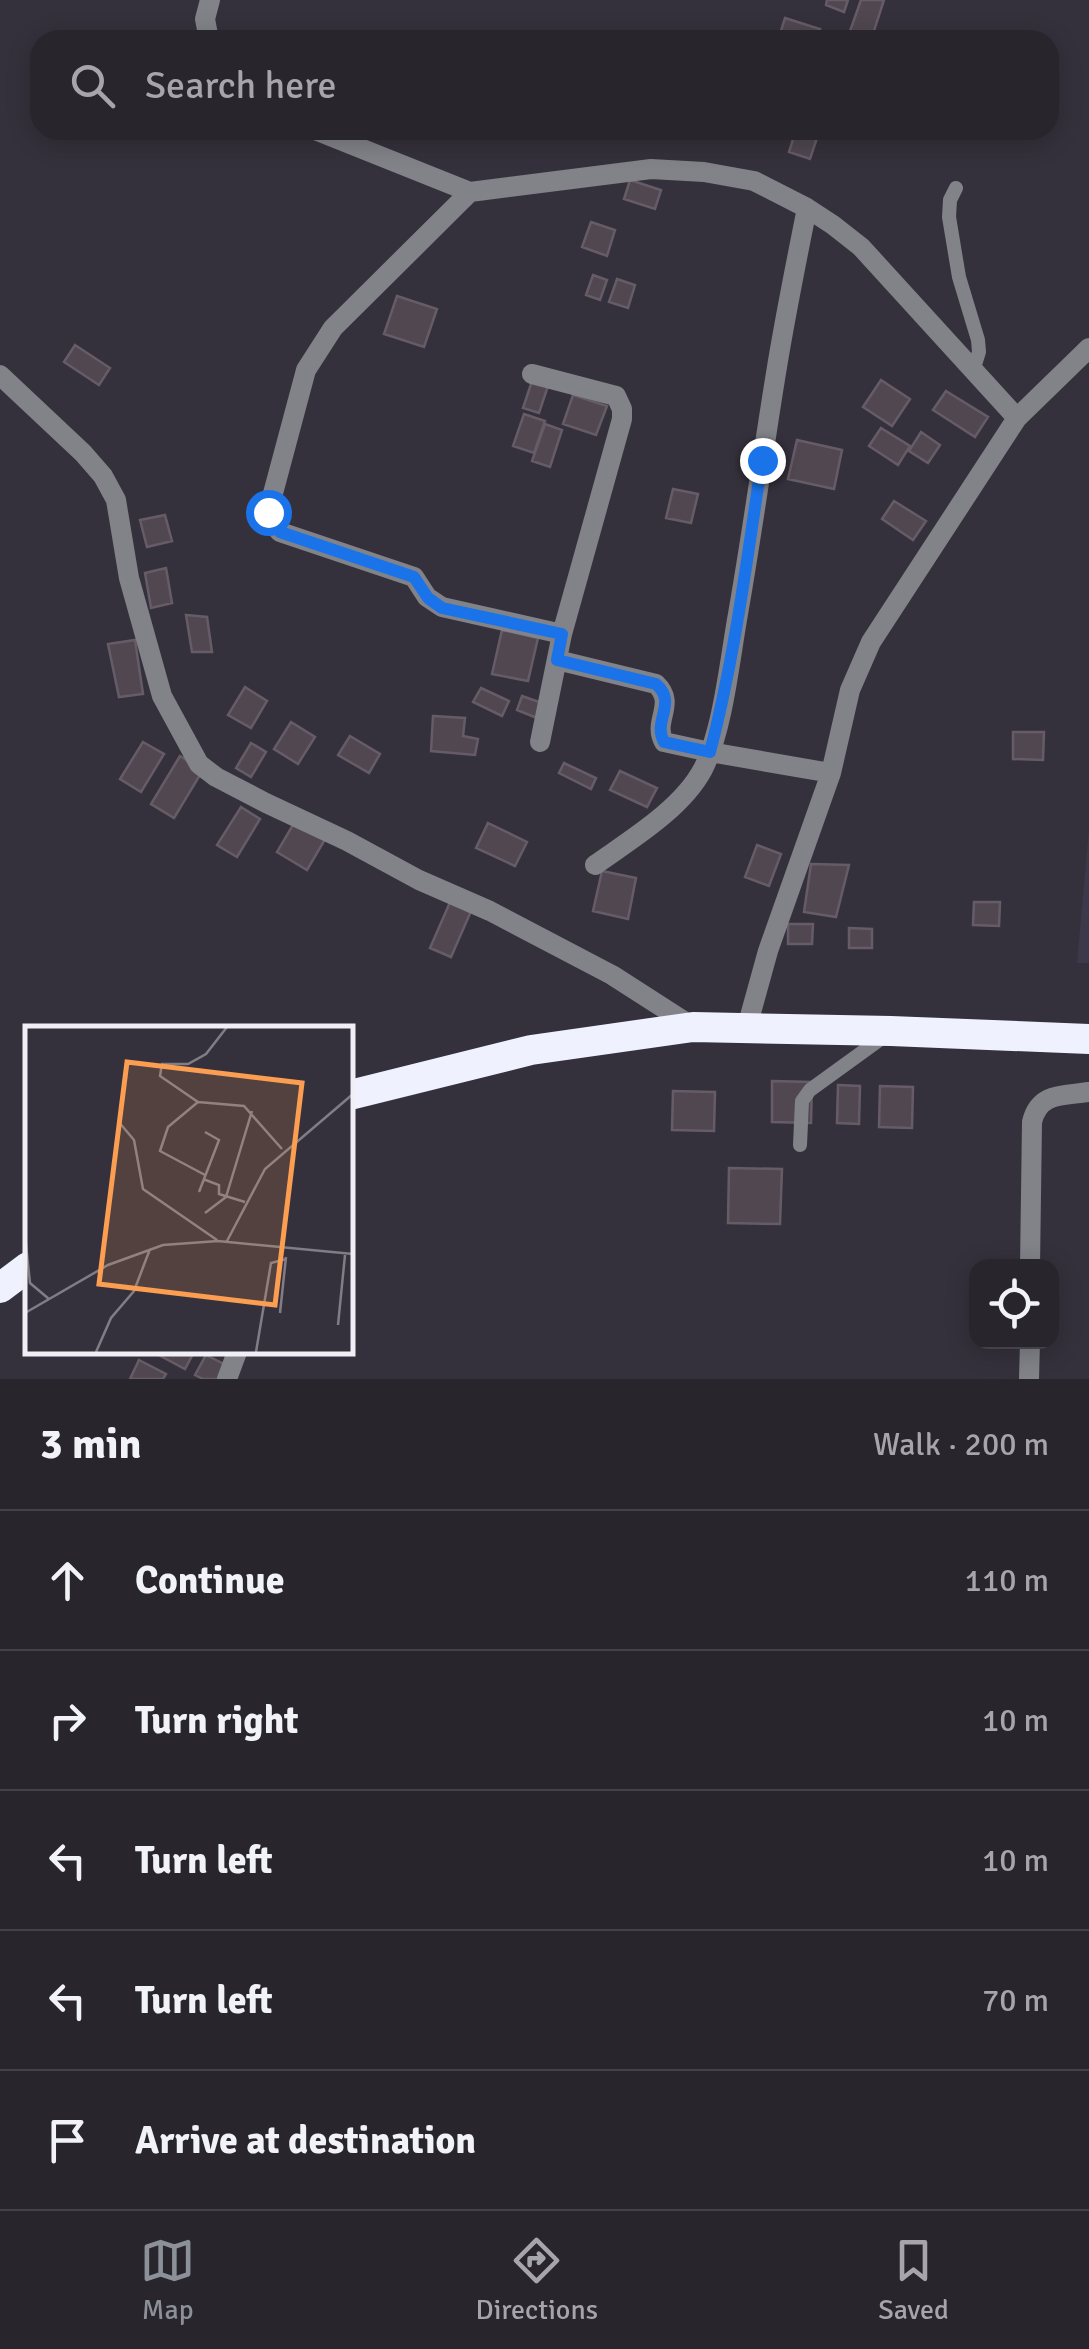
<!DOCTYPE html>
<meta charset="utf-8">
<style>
:root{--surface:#28252d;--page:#302d35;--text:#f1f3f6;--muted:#a5a5aa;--line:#444249;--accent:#8c9099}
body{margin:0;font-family:Signika,sans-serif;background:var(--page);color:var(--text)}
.controls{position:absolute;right:30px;bottom:30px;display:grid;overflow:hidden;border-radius:20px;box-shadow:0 5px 25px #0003}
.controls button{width:90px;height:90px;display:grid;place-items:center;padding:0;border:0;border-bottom:2px solid var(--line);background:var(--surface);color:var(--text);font:50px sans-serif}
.stop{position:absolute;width:30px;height:30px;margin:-22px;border:8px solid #1a73e8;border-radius:50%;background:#fff}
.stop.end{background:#1a73e8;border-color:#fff;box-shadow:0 2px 10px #0008}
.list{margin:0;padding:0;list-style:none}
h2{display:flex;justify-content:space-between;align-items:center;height:130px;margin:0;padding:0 40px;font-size:42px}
h2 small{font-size:32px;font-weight:400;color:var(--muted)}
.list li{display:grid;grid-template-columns:65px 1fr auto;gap:30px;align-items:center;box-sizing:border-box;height:140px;padding:0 40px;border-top:2px solid var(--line)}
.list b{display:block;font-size:38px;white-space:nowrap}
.list em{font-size:32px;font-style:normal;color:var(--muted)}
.icon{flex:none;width:55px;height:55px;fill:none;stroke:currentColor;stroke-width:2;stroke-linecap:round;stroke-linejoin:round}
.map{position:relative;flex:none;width:1089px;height:1379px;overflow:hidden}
.search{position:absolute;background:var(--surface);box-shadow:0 5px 25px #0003;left:30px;right:30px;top:30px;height:110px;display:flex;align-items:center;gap:25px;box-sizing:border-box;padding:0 35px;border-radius:30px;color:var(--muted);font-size:38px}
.sheet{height:830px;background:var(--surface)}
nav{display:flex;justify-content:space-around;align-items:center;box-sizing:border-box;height:140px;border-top:2px solid var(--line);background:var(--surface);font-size:28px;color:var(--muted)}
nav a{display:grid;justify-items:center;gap:5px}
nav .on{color:var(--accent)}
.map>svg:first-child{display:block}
</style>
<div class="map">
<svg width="1089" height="1379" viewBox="0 0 1089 1379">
<rect width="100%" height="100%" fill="#35313c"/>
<path fill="#3e394a" d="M1089,830V963H1077Z"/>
<path fill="#504751" stroke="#665c67" stroke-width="2.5" d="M827,0H848L844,12L826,5Z
M861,0H884L871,40L849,34Z
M785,18L820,29L817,40H778Z
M796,130L819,132L810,159L789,152Z
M630,180L661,190L655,209L624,199Z
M591,222L615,230L607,256L582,247Z
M593,275L607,280L600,300L586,295Z
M617,279L635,285L628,308L609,302Z
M397,296L437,309L424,347L384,334Z
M75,345L110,368L99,385L64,362Z
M534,375L550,380L539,413L523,408Z
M881,380L910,399L892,426L863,407Z
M946,391L988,417L975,437L933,410Z
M573,395L607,406L596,435L563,424Z
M524,414L545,421L534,453L513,446Z
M545,424L562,430L550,467L532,461Z
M881,428L910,446L898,465L869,446Z
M921,432L940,445L928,463L909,451Z
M797,440L842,450L834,489L788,479Z
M673,489L698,494L691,523L666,518Z
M894,501L926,521L913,540L882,519Z
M165,515L172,541L147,547L140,520Z
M166,568L172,603L151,608L145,573Z
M186,615L207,617L212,652H192Z
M502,630L538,638L528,681L492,674Z
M135,640L143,694L119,697L108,644Z
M245,687L267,701L251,728L228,715Z
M481,688L509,701L502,716L473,702Z
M522,696L542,703L537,718L517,710Z
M433,716L465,718L463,736L478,739L475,755L431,751Z
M291,722L315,737L298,764L274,749Z
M1013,732H1044L1043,760L1013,759Z
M350,736L380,754L369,773L338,755Z
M143,742L164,754L141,792L120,779Z
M251,743L266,752L251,777L236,768Z
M180,756L203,770L174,818L151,804Z
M564,763L596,778L591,789L559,773Z
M620,771L657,788L647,807L610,790Z
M241,807L260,819L237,857L217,845Z
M297,818L327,836L307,870L277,852Z
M488,823L527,842L515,866L476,848Z
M757,845L781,854L769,886L745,877Z
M811,864L849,865L836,917L804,912Z
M602,871L636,878L628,919L593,911Z
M451,900L472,909L451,957L430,948Z
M974,902H1000L999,926L973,925Z
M788,924H813L812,944H788Z
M849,928L872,929V948H849Z
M772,1081L812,1082L811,1123L772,1122Z
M838,1085L860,1086L859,1124L837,1123Z
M880,1086L913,1087L912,1128L879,1127Z
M673,1091L715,1092L714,1131L672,1130Z
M729,1168L782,1169L780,1224L728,1223Z
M153,1352H194L185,1369Z
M206,1355L226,1365L218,1379H203L195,1375Z
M139,1360L166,1374L163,1379H130Z"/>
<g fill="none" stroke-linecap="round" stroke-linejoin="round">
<path stroke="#818389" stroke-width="14" d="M956,188L950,200L949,217L959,277L978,340L979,352L973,371
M800,1145L802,1101L810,1090L886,1035"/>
<path stroke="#818389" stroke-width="20" d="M209,40L205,19L210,0
M315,130L470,192L651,169L704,172L754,181L807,208L833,225L861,247L1017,418
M470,192L333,328L306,370L268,512L269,519L280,532L414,577L427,597L442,607L562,634
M532,374L616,396L622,409V419L562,634L540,742
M0,375L83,453L103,476L116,500L129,578L162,696L199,764L216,777L266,803L347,841L419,880L490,911L612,975L693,1027
M557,660L656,684C677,704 652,721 664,742L710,752L831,773
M595,865C630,840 682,809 703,769C723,730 730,658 738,614C752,534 763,453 776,373C785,317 796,263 807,208
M747,1027L768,951L831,773L850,690L871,642L1017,418L1089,348
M1030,1266L1032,1122C1039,1092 1063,1096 1089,1092
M227,1379L237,1352
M1029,1379L1030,1342"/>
<path stroke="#eff2fe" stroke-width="30" d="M350,1095L531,1050L693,1027L891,1031L1089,1039
M0,1288L28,1267"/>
</g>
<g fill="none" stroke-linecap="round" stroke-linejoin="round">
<path stroke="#1a73e8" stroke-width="12" d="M268,512L269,519L280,532L414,577L428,598L442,608L562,634L557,660L656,684C678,703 652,721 664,742L710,752C735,657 747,558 762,460"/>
</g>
<g transform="translate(25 1026)">
<rect width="328" height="328" fill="#35313c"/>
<path fill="none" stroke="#807d86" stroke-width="2.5" d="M202,1L181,28L163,38H137L135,50L173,76L219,80L257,123M173,76L143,101L135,125L180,149M93,95L109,114L118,163L192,214M178,153L194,159V168L220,176M174,166L194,114L180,106M180,187L201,171L227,85M0,209L5,257L24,273M202,215L240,143L328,68M0,287L83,239L138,219L193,215L328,228M255,287L261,231M313,299L320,229M71,326L86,292L109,265L125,223M231,326L246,237L261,233"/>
<path fill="#fb9e51" fill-opacity="0.15" stroke="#fb9e51" stroke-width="5" d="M102,36L277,57L250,279L74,258Z"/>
<rect width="328" height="328" fill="none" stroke="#f1eff6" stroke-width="5"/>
</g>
</svg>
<div class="controls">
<button><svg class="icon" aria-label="locate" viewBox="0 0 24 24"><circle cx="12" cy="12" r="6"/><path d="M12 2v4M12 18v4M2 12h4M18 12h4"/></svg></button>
</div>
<div class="stop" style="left:268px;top:512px"></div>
<div class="stop end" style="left:762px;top:460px"></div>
<div class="search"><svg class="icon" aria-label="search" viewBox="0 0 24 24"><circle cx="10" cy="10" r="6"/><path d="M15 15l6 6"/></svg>Search here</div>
</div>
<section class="sheet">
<h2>3 min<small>Walk · 200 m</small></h2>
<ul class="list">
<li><svg class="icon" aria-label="ahead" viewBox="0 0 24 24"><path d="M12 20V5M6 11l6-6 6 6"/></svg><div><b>Continue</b></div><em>110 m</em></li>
<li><svg class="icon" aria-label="right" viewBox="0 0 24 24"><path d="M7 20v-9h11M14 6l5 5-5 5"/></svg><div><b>Turn right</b></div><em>10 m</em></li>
<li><svg class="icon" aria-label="left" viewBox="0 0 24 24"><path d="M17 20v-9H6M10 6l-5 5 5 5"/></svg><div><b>Turn left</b></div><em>10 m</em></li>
<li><svg class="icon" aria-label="left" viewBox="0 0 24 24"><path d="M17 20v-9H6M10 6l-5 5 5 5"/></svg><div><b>Turn left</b></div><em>70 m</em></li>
<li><svg class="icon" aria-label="arrive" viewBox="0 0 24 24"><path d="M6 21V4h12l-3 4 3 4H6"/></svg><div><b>Arrive at destination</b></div></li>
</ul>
</section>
<nav>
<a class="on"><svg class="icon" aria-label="map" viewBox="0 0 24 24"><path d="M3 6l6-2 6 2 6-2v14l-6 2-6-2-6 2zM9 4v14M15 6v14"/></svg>Map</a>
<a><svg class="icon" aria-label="directions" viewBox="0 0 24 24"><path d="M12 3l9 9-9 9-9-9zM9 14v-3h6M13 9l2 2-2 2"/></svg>Directions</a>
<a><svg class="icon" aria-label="saved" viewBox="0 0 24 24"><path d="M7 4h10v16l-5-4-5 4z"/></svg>Saved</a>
</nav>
